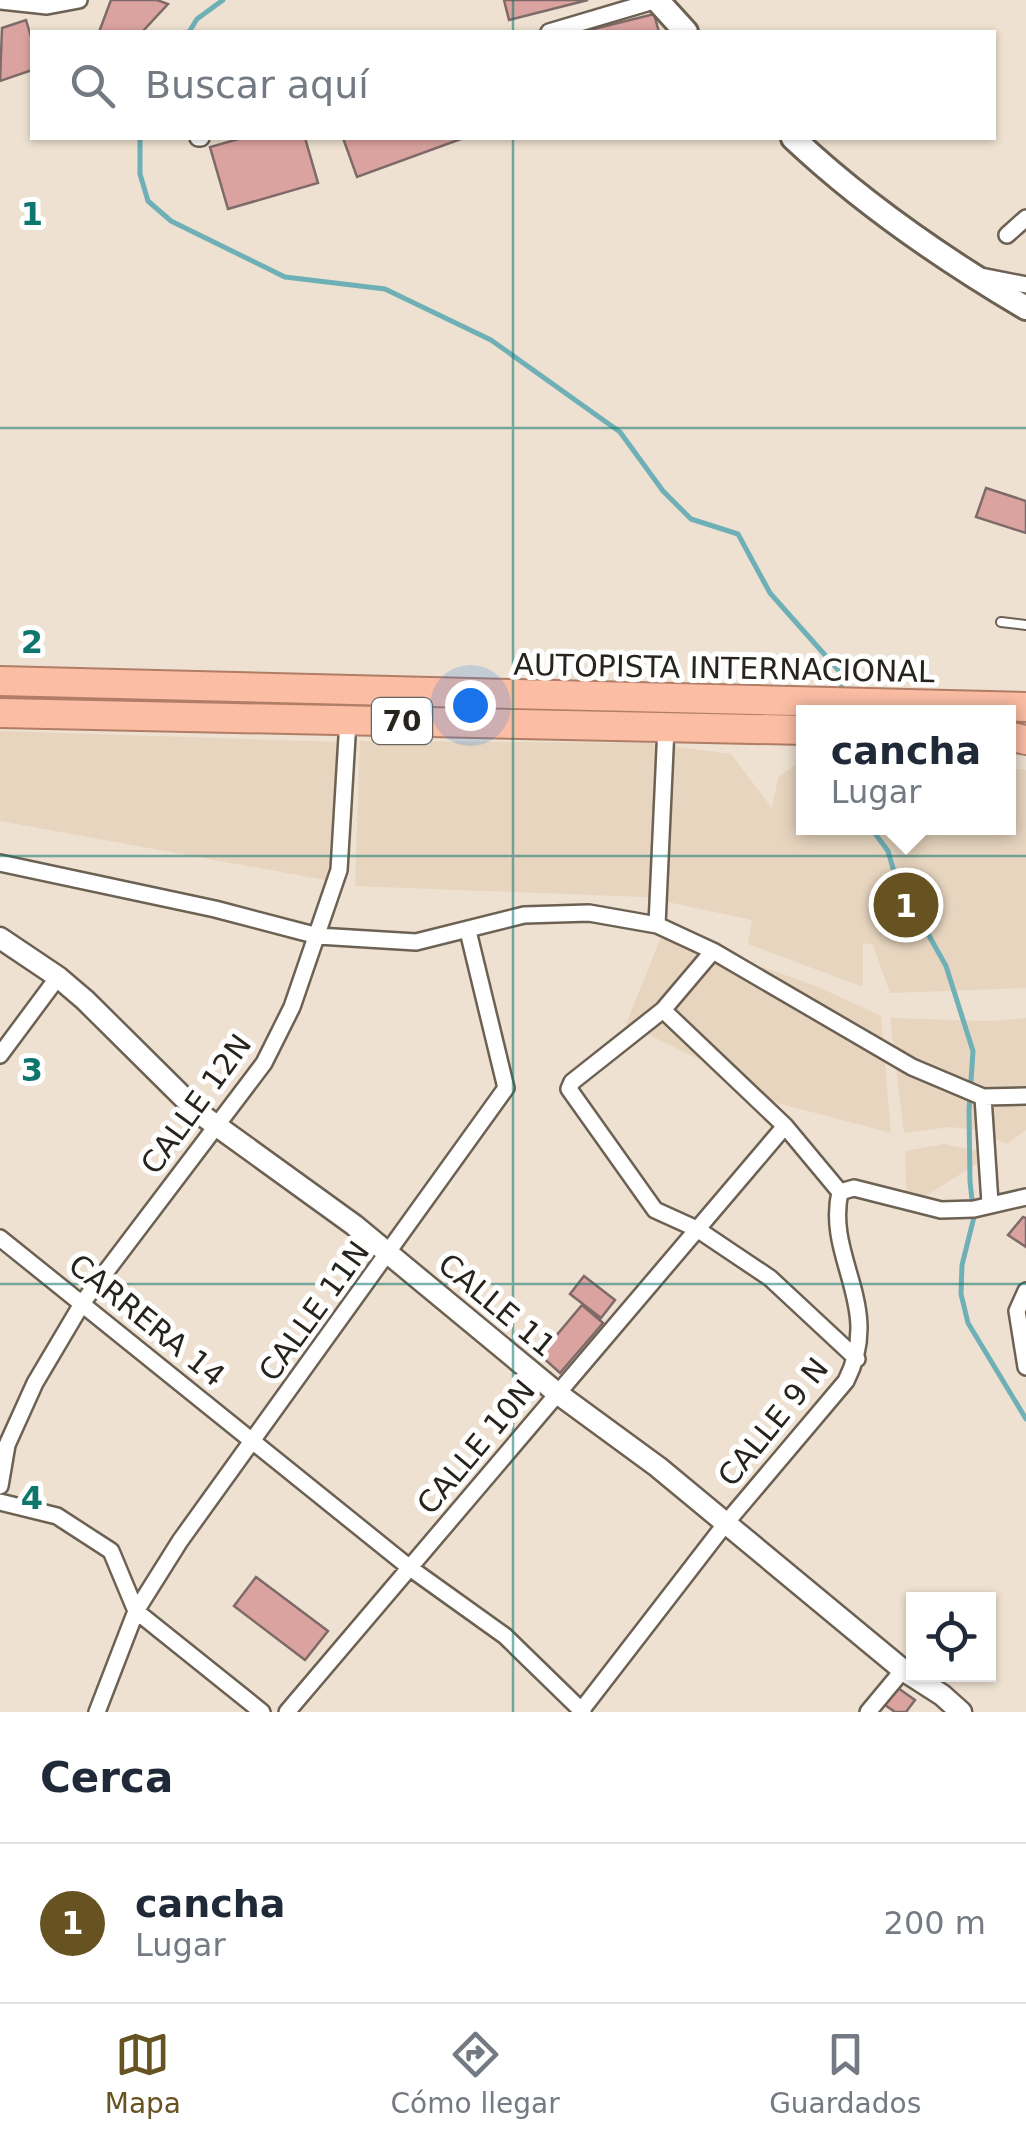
<!DOCTYPE html>
<html lang="es">
<meta charset="utf-8">
<style>
:root{--surface:#fff;--page:#f2f2f3;--text:#1f2937;--muted:#747a83;--line:#e0e1e3;--accent:#675221}
body{margin:0;font-family:"DejaVu Sans",sans-serif;background:var(--page);color:var(--text)}
.controls{position:absolute;right:30px;bottom:30px;display:grid;overflow:hidden;border-radius:0px;box-shadow:0 2px 8px #0004}
.controls button{width:90px;height:90px;display:grid;place-items:center;padding:0;border:0;border-bottom:2px solid var(--line);background:var(--surface);color:var(--text);font:50px sans-serif}
.you{position:absolute;left:470px;top:705px;width:35px;height:35px;margin:-25px;border:8px solid #fff;border-radius:50%;background:#1a73e8;box-shadow:0 0 0 15px #1a73e833}
.badge{display:grid;place-items:center;width:65px;height:65px;border-radius:50%;background:var(--accent);color:#fff;font-size:32px;font-weight:700}
.pin{position:absolute;translate:-50% -50%;border:5px solid #fff;box-shadow:0 2px 10px #0006}
.popup{position:absolute;left:796px;top:705px;width:220px;height:130px;box-sizing:border-box;display:grid;place-content:center;border-radius:0px;background:var(--surface);filter:drop-shadow(0 2px 8px #0005);font-size:32px;white-space:nowrap;color:var(--muted)}
.popup b{font-size:38px;color:var(--text)}
.popup::after{content:'';position:absolute;left:50%;top:100%;margin-left:-20px;border:20px solid transparent;border-top-color:var(--surface)}
.list{margin:0;padding:0;list-style:none}
h2{display:flex;justify-content:space-between;align-items:center;height:130px;margin:0;padding:0 40px;font-size:42px}
h2 small{font-size:32px;font-weight:400;color:var(--muted)}
.list li{display:grid;grid-template-columns:65px 1fr auto;gap:30px;align-items:center;box-sizing:border-box;height:160px;padding:0 40px;border-top:2px solid var(--line)}
.list b{display:block;font-size:38px;white-space:nowrap}
.list p{margin:0;font-size:32px;white-space:nowrap;color:var(--muted)}
.list em{font-size:32px;font-style:normal;color:var(--muted)}
.icon{flex:none;width:55px;height:55px;fill:none;stroke:currentColor;stroke-width:2;stroke-linecap:round;stroke-linejoin:round}
.map{position:relative;flex:none;width:1026px;height:1712px;overflow:hidden}
.search{position:absolute;background:var(--surface);box-shadow:0 2px 8px #0004;left:30px;right:30px;top:30px;height:110px;display:flex;align-items:center;gap:25px;box-sizing:border-box;padding:0 35px;border-radius:0px;color:var(--muted);font-size:38px}
.sheet{height:290px;background:var(--surface)}
nav{display:flex;justify-content:space-around;align-items:center;box-sizing:border-box;height:140px;border-top:2px solid var(--line);background:var(--surface);font-size:28px;color:var(--muted)}
nav a{display:grid;justify-items:center;gap:5px}
nav .on{color:var(--accent)}
.map>svg:first-child{display:block}
</style>
<div class="map">
<svg width="1026" height="1712" viewBox="0 0 1026 1712">
<rect width="100%" height="100%" fill="#eee1d1"/>
<path fill="#e7d5bf" d="M0,731L342,742L336,882L0,821Z
M360,741L649,743L731,754L772,808L778,778L803,759L804,828H1008L1009,768L1026,770V988L890,993L873,945L863,943V987L748,944L752,920L644,897L355,886Z
M663,932L816,986L881,1016L891,1133L774,1102L726,1072L626,1024Z
M890,1018L991,1021L1026,1018V1130L1007,1144L977,1130L950,1127L904,1133Z
M944,1144L992,1154L907,1208L905,1151Z"/>
<g fill="none" stroke-linecap="round" stroke-linejoin="round">
<path stroke="#6fb0b7" stroke-width="5" d="M189,32L197,19L223,0
M140,138V174L148,201L171,221L285,277L385,289L491,340L620,432L663,491L691,519L738,534L770,593L840,672L843,695
M871,828L888,851L895,875L946,966L973,1051L969,1110L970,1182L974,1217L962,1265L961,1294L968,1323L1026,1419"/>
</g>
<path fill="#dba39f" stroke="#7e6a69" stroke-width="2.5" d="M111,0H157L168,4L142,32H99Z
M504,0H588L509,20Z
M654,14L659,32H582Z
M26,20L32,40V70L0,81L2,28Z
M242,138H305L318,183L228,209L210,147Z
M343,138H460L461,139L357,177Z
M986,488L1026,501V533L976,517Z
M1023,1217L1026,1218V1247L1008,1235Z
M584,1276L615,1300L601,1318L570,1294Z
M582,1305L603,1323L560,1373L540,1355Z
M256,1577L328,1631L305,1660L234,1606Z
M898,1688L915,1700L906,1712H895L885,1705Z"/>
<g fill="none" stroke-linecap="round" stroke-linejoin="round">
<g stroke="#6c6153" stroke-width="12">
<path id="service" d="M1001,622L1026,625"/>
</g>
<g stroke="#6c6153" stroke-width="20">
<path id="minor" d="M0,1L47,6L79,0
M549,32L657,0
M198,138H201
M1007,235L1026,218
M981,276L1026,285
M0,863L215,909L318,936L416,942L524,915L589,913L657,925L713,951L912,1067L983,1097L1026,1096
M657,925L666,727
M713,951L663,1010L572,1082L569,1089L655,1210L697,1229L770,1278L857,1359
M663,1010L785,1126L840,1192
M0,1055L58,977
M983,1097L990,1203
M840,1192L854,1188L941,1210L974,1209L1026,1197
M0,1238L410,1568L505,1636L583,1712
M1026,1291L1017,1311L1026,1367
M0,1486L7,1445L35,1383L83,1302L264,1063L292,1007L339,870L348,720
M0,1502L57,1516L111,1551L136,1611L262,1712
M97,1712L136,1611L180,1541L506,1088L468,931
M287,1712L785,1126
M580,1712L726,1523L846,1381C884,1306 825,1259 840,1192
M868,1712L903,1670"/>
</g>
<g stroke="#6c6153" stroke-width="25">
<path id="tertiary" d="M0,938L58,977L85,1000L199,1113L354,1225L557,1393L658,1467L903,1670L942,1695L961,1712"/>
</g>
<g stroke="#6c6153" stroke-width="28">
<path id="secondary" d="M657,0L686,32
M793,138C863,204 943,259 1026,308"/>
</g>
<g stroke="#b07d66" stroke-width="32">
<path id="trunk" d="M0,681L1026,707
M0,713L804,730
M1008,736L1026,740"/>
</g>
<use href="#service" stroke="#fff" stroke-width="8"/>
<use href="#minor" stroke="#fff" stroke-width="15"/>
<use href="#tertiary" stroke="#fff" stroke-width="20"/>
<use href="#secondary" stroke="#fff" stroke-width="22"/>
<use href="#trunk" stroke="#fbbea4" stroke-width="28"/>
</g>
<path fill="none" stroke="#0f766e" stroke-width="2.5" stroke-opacity="0.55" d="M513,0V32M513,138V1712M0,428H1026M0,856H1026M0,1284H1026"/>
<g text-anchor="middle" dominant-baseline="central" stroke-width="10" stroke-linejoin="round" paint-order="stroke">
<rect fill="#fff" stroke="#686561" stroke-width="2.5" x="372" y="698" width="60" height="46" rx="8"/>
<g font-size="28" font-weight="bold" fill="#27231d">
<text x="402" y="721">70</text>
</g>
<g font-size="30" fill="#27231d" stroke="#fff">
<text transform="translate(724 668) rotate(1)">AUTOPISTA INTERNACIONAL</text>
<text transform="translate(196 1104) rotate(-54)">CALLE 12N</text>
<text transform="translate(497 1305) rotate(40)">CALLE 11</text>
<text transform="translate(314 1311) rotate(-54)">CALLE 11N</text>
<text transform="translate(147 1320) rotate(39)">CARRERA 14</text>
<text transform="translate(773 1422) rotate(-51)">CALLE 9 N</text>
<text transform="translate(476 1447) rotate(-50)">CALLE 10N</text>
</g>
</g>
<g font-size="32" text-anchor="middle" font-weight="bold" fill="#0f766e" stroke="#fff" stroke-width="10" stroke-linejoin="round" paint-order="stroke">
<text x="32" y="225">1</text>
<text x="32" y="653">2</text>
<text x="32" y="1081">3</text>
<text x="32" y="1509">4</text>
</g>
</svg>
<div class="controls">
<button><svg class="icon" aria-label="locate" viewBox="0 0 24 24"><circle cx="12" cy="12" r="6"/><path d="M12 2v4M12 18v4M2 12h4M18 12h4"/></svg></button>
</div>
<div class="you"></div>
<div class="pin badge" style="left:906px;top:905px">1</div>
<div class="popup"><b>cancha</b>Lugar</div>
<div class="search"><svg class="icon" aria-label="search" viewBox="0 0 24 24"><circle cx="10" cy="10" r="6"/><path d="M15 15l6 6"/></svg>Buscar aquí</div>
</div>
<section class="sheet">
<h2>Cerca<small></small></h2>
<ul class="list">
<li><span class="badge">1</span><div><b>cancha</b><p>Lugar</p></div><em>200 m</em></li>
</ul>
</section>
<nav>
<a class="on"><svg class="icon" aria-label="map" viewBox="0 0 24 24"><path d="M3 6l6-2 6 2 6-2v14l-6 2-6-2-6 2zM9 4v14M15 6v14"/></svg>Mapa</a>
<a><svg class="icon" aria-label="directions" viewBox="0 0 24 24"><path d="M12 3l9 9-9 9-9-9zM9 14v-3h6M13 9l2 2-2 2"/></svg>Cómo llegar</a>
<a><svg class="icon" aria-label="saved" viewBox="0 0 24 24"><path d="M7 4h10v16l-5-4-5 4z"/></svg>Guardados</a>
</nav>
